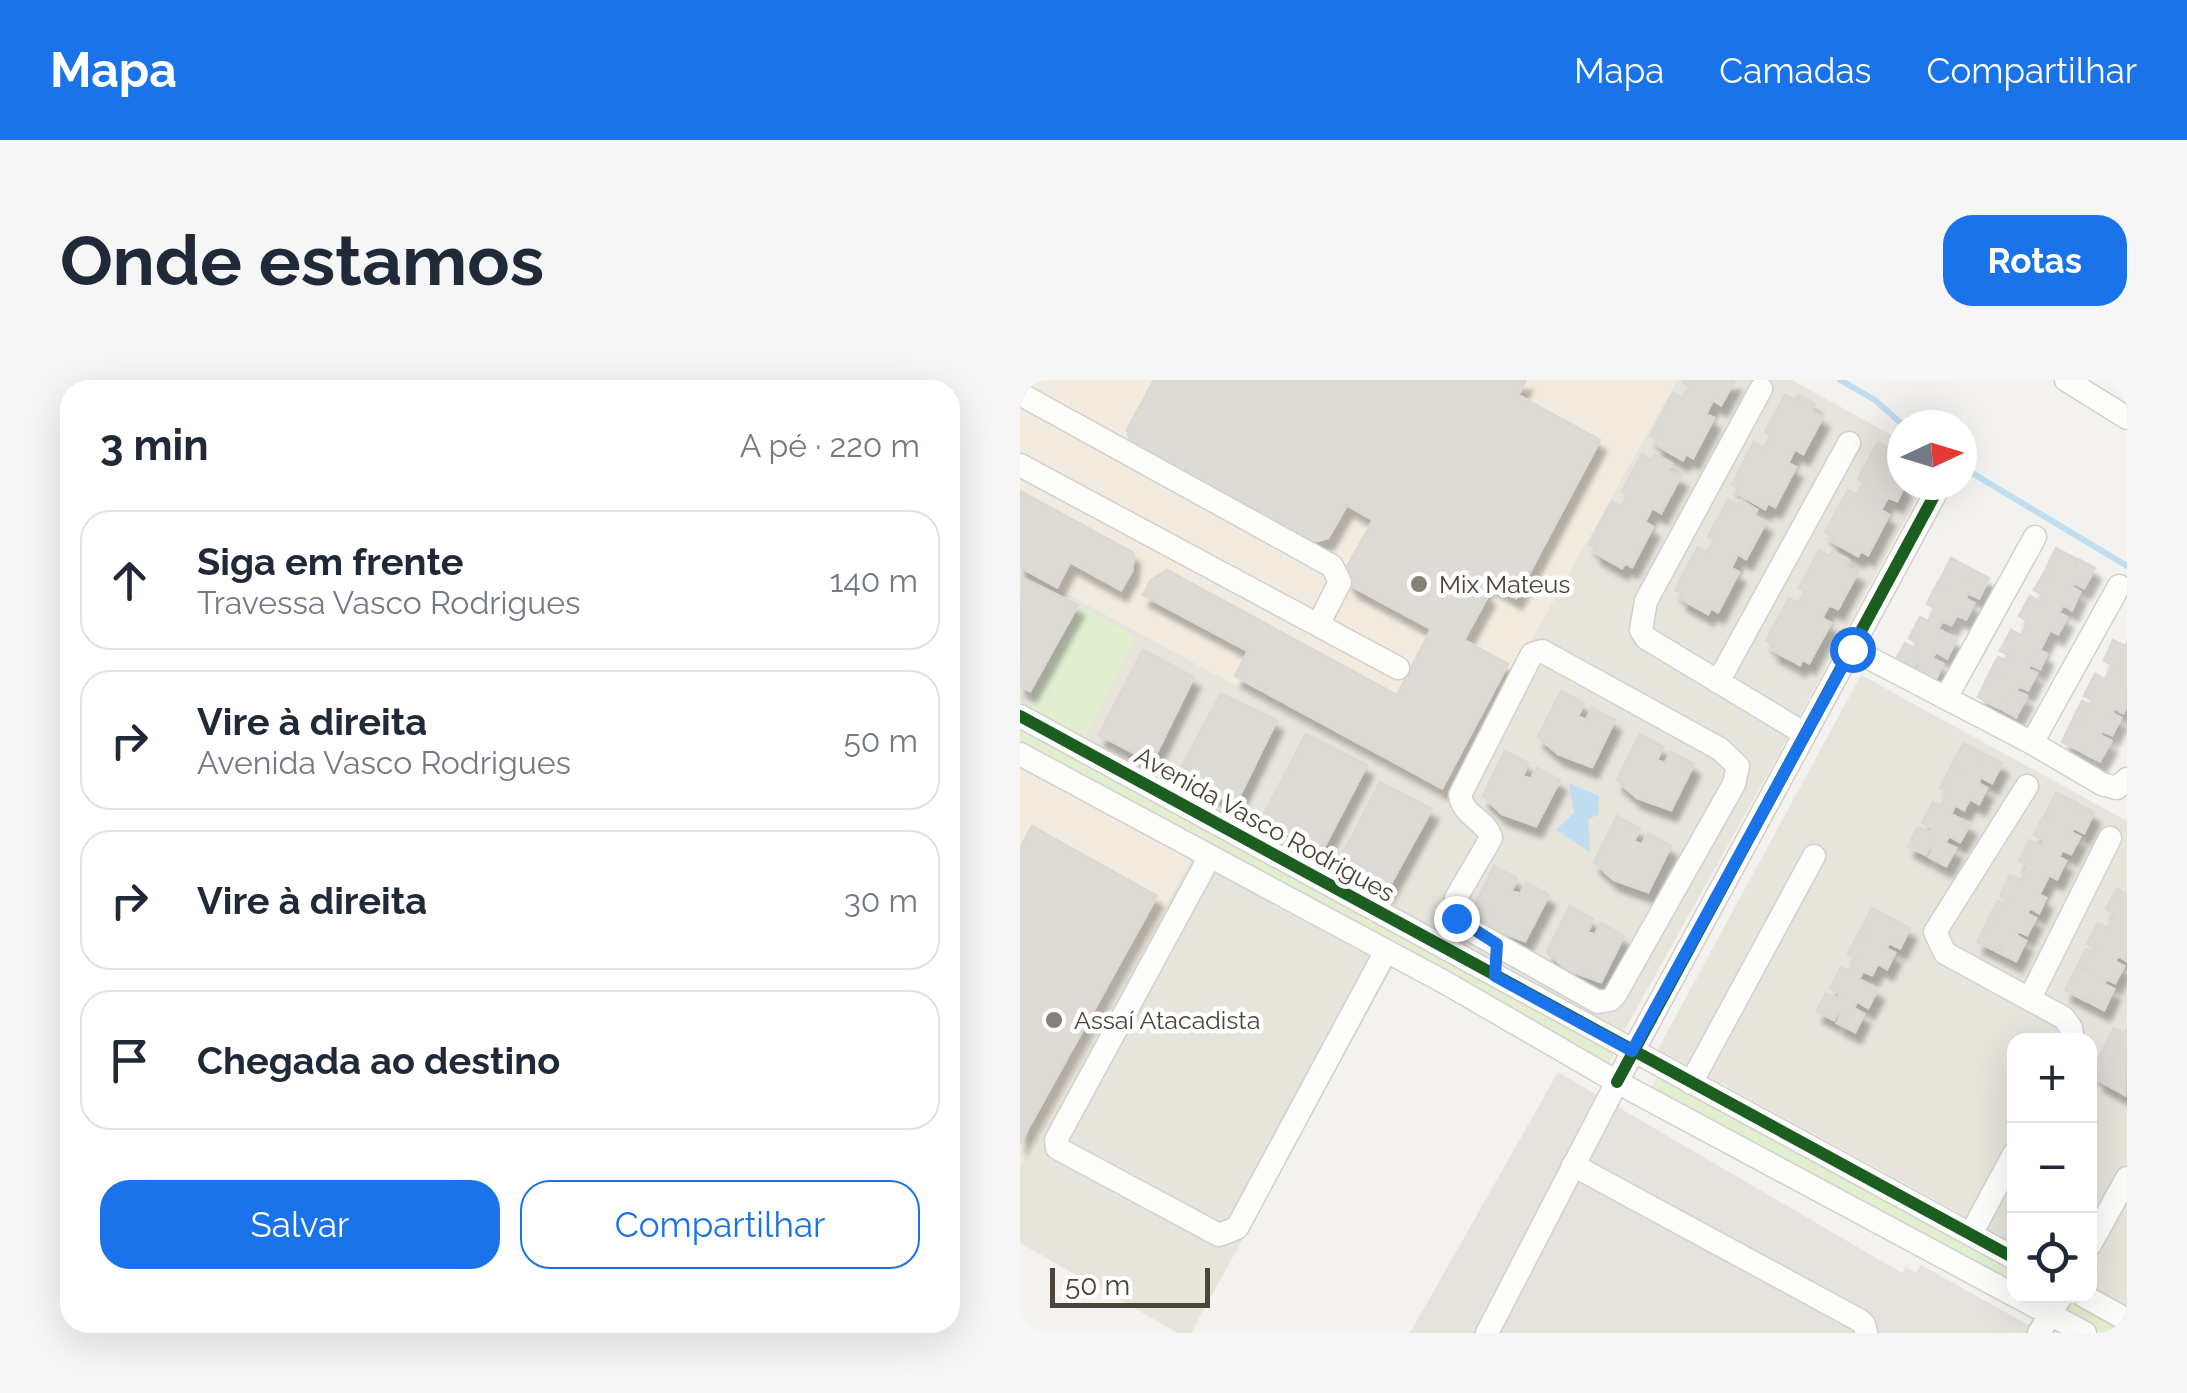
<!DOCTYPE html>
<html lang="pt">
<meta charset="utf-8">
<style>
:root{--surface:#fff;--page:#f6f6f7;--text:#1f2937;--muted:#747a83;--line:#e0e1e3;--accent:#1a73e8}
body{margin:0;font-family:Raleway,sans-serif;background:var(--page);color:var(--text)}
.controls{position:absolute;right:30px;bottom:30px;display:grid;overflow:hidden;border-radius:20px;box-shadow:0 10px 40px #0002}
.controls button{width:90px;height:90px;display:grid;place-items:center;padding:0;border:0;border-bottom:2px solid var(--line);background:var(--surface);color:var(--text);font:50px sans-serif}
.compass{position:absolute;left:867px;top:30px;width:90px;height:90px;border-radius:50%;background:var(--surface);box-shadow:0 10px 40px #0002;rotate:86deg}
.scale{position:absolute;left:30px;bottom:25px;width:160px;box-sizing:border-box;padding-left:10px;border:5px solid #4b4439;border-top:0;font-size:28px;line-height:35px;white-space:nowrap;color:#4b4439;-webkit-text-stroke:8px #fff;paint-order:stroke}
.stop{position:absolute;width:30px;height:30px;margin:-22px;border:8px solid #1a73e8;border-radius:50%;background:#fff}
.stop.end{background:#1a73e8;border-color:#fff;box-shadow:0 2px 10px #0008}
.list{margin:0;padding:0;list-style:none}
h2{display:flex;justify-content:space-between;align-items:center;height:130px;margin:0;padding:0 40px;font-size:42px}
h2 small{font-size:32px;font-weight:400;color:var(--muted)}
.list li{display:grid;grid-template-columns:65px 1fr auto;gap:30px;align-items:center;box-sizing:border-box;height:140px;margin:0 20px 20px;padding:0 20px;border:2px solid var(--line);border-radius:30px}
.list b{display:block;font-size:38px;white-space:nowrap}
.list p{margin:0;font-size:32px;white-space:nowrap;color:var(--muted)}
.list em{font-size:32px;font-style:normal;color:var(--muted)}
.actions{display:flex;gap:20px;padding:30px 40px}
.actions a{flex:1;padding:22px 0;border:2px solid var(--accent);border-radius:30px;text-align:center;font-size:35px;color:var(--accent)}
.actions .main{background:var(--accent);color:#fff}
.icon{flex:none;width:55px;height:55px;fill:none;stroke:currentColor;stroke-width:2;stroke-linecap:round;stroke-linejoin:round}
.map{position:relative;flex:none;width:1107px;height:953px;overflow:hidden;border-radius:30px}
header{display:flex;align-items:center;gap:60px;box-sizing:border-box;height:140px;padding:0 50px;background:var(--accent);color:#fff}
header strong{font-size:48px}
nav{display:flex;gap:55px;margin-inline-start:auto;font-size:35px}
.intro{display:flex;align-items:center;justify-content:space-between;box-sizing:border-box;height:240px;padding:0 60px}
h1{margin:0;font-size:70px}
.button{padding:25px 45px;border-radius:30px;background:var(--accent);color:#fff;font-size:35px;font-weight:700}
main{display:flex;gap:60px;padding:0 60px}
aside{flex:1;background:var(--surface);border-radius:30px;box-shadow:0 10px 40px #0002}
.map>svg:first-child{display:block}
</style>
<header>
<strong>Mapa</strong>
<nav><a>Mapa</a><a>Camadas</a><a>Compartilhar</a></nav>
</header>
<div class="intro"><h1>Onde estamos</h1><a class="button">Rotas</a></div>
<main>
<aside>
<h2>3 min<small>A pé · 220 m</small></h2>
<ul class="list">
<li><svg class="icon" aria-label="ahead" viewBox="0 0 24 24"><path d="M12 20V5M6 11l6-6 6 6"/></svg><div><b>Siga em frente</b><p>Travessa Vasco Rodrigues</p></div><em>140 m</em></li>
<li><svg class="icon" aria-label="right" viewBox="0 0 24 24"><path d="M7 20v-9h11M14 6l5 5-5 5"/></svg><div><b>Vire à direita</b><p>Avenida Vasco Rodrigues</p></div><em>50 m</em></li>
<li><svg class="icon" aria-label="right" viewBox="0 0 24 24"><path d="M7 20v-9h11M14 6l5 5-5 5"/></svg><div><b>Vire à direita</b></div><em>30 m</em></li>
<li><svg class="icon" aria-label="arrive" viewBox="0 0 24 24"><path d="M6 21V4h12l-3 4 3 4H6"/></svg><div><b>Chegada ao destino</b></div></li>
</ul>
<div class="actions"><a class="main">Salvar</a><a>Compartilhar</a></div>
</aside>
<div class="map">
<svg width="1107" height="953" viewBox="0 0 1107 953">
<defs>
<filter id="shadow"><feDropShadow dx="6" dy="11" stdDeviation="2.5" flood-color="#0004"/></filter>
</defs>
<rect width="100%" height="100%" fill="#f4f2ee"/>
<path fill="#e7e4dc" d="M657,0H772L882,61V105H904L759,374L604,651L0,323V188L423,418Z
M841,295L1107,441V929L1070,908V661H994V867L932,829L638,669Z
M171,480L375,583L171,953H158L0,863V786Z"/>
<path fill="#f3ebdf" d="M0,0H657L423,418L0,188Z
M0,383L171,480L0,786Z"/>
<path fill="#e6e2de" d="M538,692L875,889L882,893L886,887L896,893L901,885L1023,953H390Z"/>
<path fill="#e1eecf" d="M61,226L116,257L65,358L9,328Z
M0,350L594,674L587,686L0,367Z
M638,695L994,890V907L631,709Z
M1048,918L1107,950V953H1082L1041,930Z"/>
<path fill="#c0ddf1" d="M549,403L579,416L578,434L568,440L570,472L536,450L554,433Z"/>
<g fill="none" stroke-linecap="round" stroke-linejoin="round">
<path stroke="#c0ddf1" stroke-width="6" d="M820,0L855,20L883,45
M942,87L1107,186"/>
</g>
<path fill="#dedbd6" stroke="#dcd9d4" stroke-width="2.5" filter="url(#shadow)" d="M134,0H506L498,15L580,60L496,218L468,202L463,211L469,214L444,260L488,284L422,408L215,296L228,271L123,215L131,200L147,190L377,315L411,249L332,206L324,192L353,140L327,125L308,158L293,162L113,68L107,50Z
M664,0H715L701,25L693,20L686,34L694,38L673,78L666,74L663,80L636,65L638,60L630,56L653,13L663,18L669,6L663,3Z
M765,15L775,20L778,15L795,24L791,30L803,37L783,74L775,69L768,83L776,87L755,127L748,123L745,129L718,114L720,109L712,105L734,62L744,68L751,55L745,52Z
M858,62L868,68L871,63L882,69V105H885L877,121L868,117L861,130L869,135L848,175L841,171L838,176L811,161L813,157L805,152L828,110L837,115L844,102L838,99Z
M622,74L632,80L635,74L652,84L648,90L661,96L641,133L632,128L625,142L633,147L612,187L605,183L602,188L575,173L577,169L569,164L592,121L601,127L608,115L602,111Z
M0,111L114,173L112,191L101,210L50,182L37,207L0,187Z
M708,120L718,125L721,120L737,130L734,135L746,142L726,179L718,174L711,188L719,192L698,232L691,228L688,234L661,219L663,214L655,210L678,167L687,172L694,160L688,157Z
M1036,168L1057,179L1054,188L1058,179L1075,188L1064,208L1054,203L1052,207L1060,212L1052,230L1043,225L1039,233L1047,237L1038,254L1030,250L1020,270L1027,274L1020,289L1010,284L1008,289L1017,293L1008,310L999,306L996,311L1007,316L996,337L980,328L984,320L979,328L958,317L969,294L981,298L970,292L978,277L986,280L989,275L980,271L991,250L1001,255L1008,241L999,236L1010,216L1021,222L1024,215L1014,210L1024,193L1035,198L1025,191Z
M799,170L809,176L812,171L829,180L826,186L838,192L818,229L809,225L802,238L811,243L789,283L782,279L780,285L752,270L755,265L746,261L769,218L779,223L785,211L779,208Z
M931,178L952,189L948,198L953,190L969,198L959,218L948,213L945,218L954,223L946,239L937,235L931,245L922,241L918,249L937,259L927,278L916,272L912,278L923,284L914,302L896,293L900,285L897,283L893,290L875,281L885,263L896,269L899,264L889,258L900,237L908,241L915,228L907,224L918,202L929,208L919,202Z
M2,198L58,225L10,311L0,305Z
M1093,260L1105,266L1107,263V308L1104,315L1107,316V326L1103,333L1094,328L1092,333L1101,338L1092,355L1083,351L1080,355L1091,361L1080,381L1064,373L1067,364L1063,372L1042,362L1053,339L1065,342L1054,337L1062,321L1070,325L1073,320L1064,316L1075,294L1085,299L1092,285L1084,281Z
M123,270L174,297L132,382L79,355Z
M541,311L564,323L558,336L566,340L572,328L595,340L572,387L538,374L518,357Z
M201,314L257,340L215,425L158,393Z
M286,354L347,385L302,471L241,440Z
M620,354L643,367L637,380L645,383L651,372L674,384L651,430L617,418L597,400Z
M944,363L965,374L962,383L966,375L982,383L972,403L961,397L958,403L967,408L959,424L950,419L944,430L935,425L931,434L950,444L940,462L929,456L925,463L936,468L926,486L909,477L913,469L910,467L906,475L888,466L898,447L910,453L912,448L902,443L913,422L921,426L928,412L920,408L931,387L942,392L931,386Z
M485,371L508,383L503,396L511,399L517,388L540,400L516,446L482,434L463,416Z
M360,402L412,429L366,512L317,485Z
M1036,413L1057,423L1052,432L1058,424L1074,432L1064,453L1054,448L1051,452L1060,457L1051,474L1042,470L1039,477L1046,481L1037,499L1029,495L1019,515L1026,518L1019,533L1010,528L1007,534L1016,538L1007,555L998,551L996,555L1006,561L996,581L980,573L982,564L978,572L957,562L969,539L980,545L969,537L978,521L986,525L988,520L980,516L990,495L1001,500L1008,486L999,481L1009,460L1021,466L1024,460L1014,455L1023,437L1034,443L1025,435Z
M597,436L620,449L614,461L622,465L628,453L651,466L628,512L594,500L574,482Z
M12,446L137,516L0,763V468Z
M474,486L497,498L492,511L500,514L506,502L529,515L505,561L471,549L452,531Z
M1097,509L1107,514V581L1098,576L1095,582L1104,586L1095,603L1086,599L1084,604L1094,609L1084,630L1067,621L1072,613L1066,621L1045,610L1057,587L1069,591L1058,585L1066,569L1073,573L1076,568L1067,564L1078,543L1088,548L1095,534L1086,529Z
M550,526L573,539L568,552L575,555L581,543L604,556L581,602L547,590L527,572Z
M852,528L873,539L869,547L874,540L890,548L880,568L869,563L866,568L875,573L867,589L858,584L852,595L843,591L839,599L858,609L848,628L837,621L834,628L844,634L835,652L817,643L821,634L818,633L814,640L797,631L806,613L818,619L820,614L810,608L821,587L829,591L836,578L828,574L839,552L851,557L840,552Z
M1094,648L1104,654L1107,649L1105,715L1078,700L1080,696L1072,691Z"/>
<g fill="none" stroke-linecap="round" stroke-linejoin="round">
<g stroke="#d2d0cb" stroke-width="25">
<path id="minor" d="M1046,0L1107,38
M741,9L626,221L621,250L626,258L785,354
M0,14L312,186L320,202L298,245
M0,85L378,288
M832,269L1012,363L1082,404L1097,408L1107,399
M522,271L700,369L718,386L714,404L595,615L590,620L578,622L440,544L433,533L436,518L471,458C466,439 443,437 440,415L510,278L512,274Z
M698,302L829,63
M926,318L1015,157
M0,336L994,878
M1012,363L1099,206
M0,374L426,603L597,702L994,915
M1007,406L915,552L925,573L1044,638L1051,648L1053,661
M189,478L36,760L37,768L199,855L217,848L366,571
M1010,618L1090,458
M671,703L794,476
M553,785L839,940L844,944L846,953
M951,854L994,774
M1070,865L1107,798
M996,916L1065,953
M1064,916L1107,940
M467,953L613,671L920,105
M1019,953L1041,916"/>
</g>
<use href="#minor" stroke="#fdfdfc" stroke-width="22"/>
<g stroke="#fff" stroke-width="19">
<path id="cycleway" d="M0,336L994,878
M597,702L920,105"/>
</g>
<use href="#cycleway" stroke="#1b5e20" stroke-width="12"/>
</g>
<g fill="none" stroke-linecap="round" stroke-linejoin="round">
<path stroke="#1a73e8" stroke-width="12" d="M436,538L477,564L475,596L612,671L832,269"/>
</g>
<g fill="#868178" stroke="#fff" stroke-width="4">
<circle cx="399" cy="204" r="10"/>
<circle cx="34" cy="640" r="10"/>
</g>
<g text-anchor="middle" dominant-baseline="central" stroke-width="9" stroke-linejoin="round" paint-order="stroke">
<g font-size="25" fill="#4b4439" stroke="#fff" text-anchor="start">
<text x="419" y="204">Mix Mateus</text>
<text x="54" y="640">Assaí Atacadista</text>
</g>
<g font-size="25" fill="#4b4439" stroke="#fff">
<text transform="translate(245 444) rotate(29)">Avenida Vasco Rodrigues</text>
</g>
</g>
</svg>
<div class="controls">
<button>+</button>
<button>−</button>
<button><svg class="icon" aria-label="locate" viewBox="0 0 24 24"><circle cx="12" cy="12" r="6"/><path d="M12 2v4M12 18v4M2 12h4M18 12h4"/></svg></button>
</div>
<svg class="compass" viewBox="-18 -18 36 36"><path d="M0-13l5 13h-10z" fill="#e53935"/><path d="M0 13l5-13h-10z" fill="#747a83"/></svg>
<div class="scale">50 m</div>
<div class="stop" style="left:832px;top:269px"></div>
<div class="stop end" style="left:436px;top:538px"></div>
</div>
</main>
